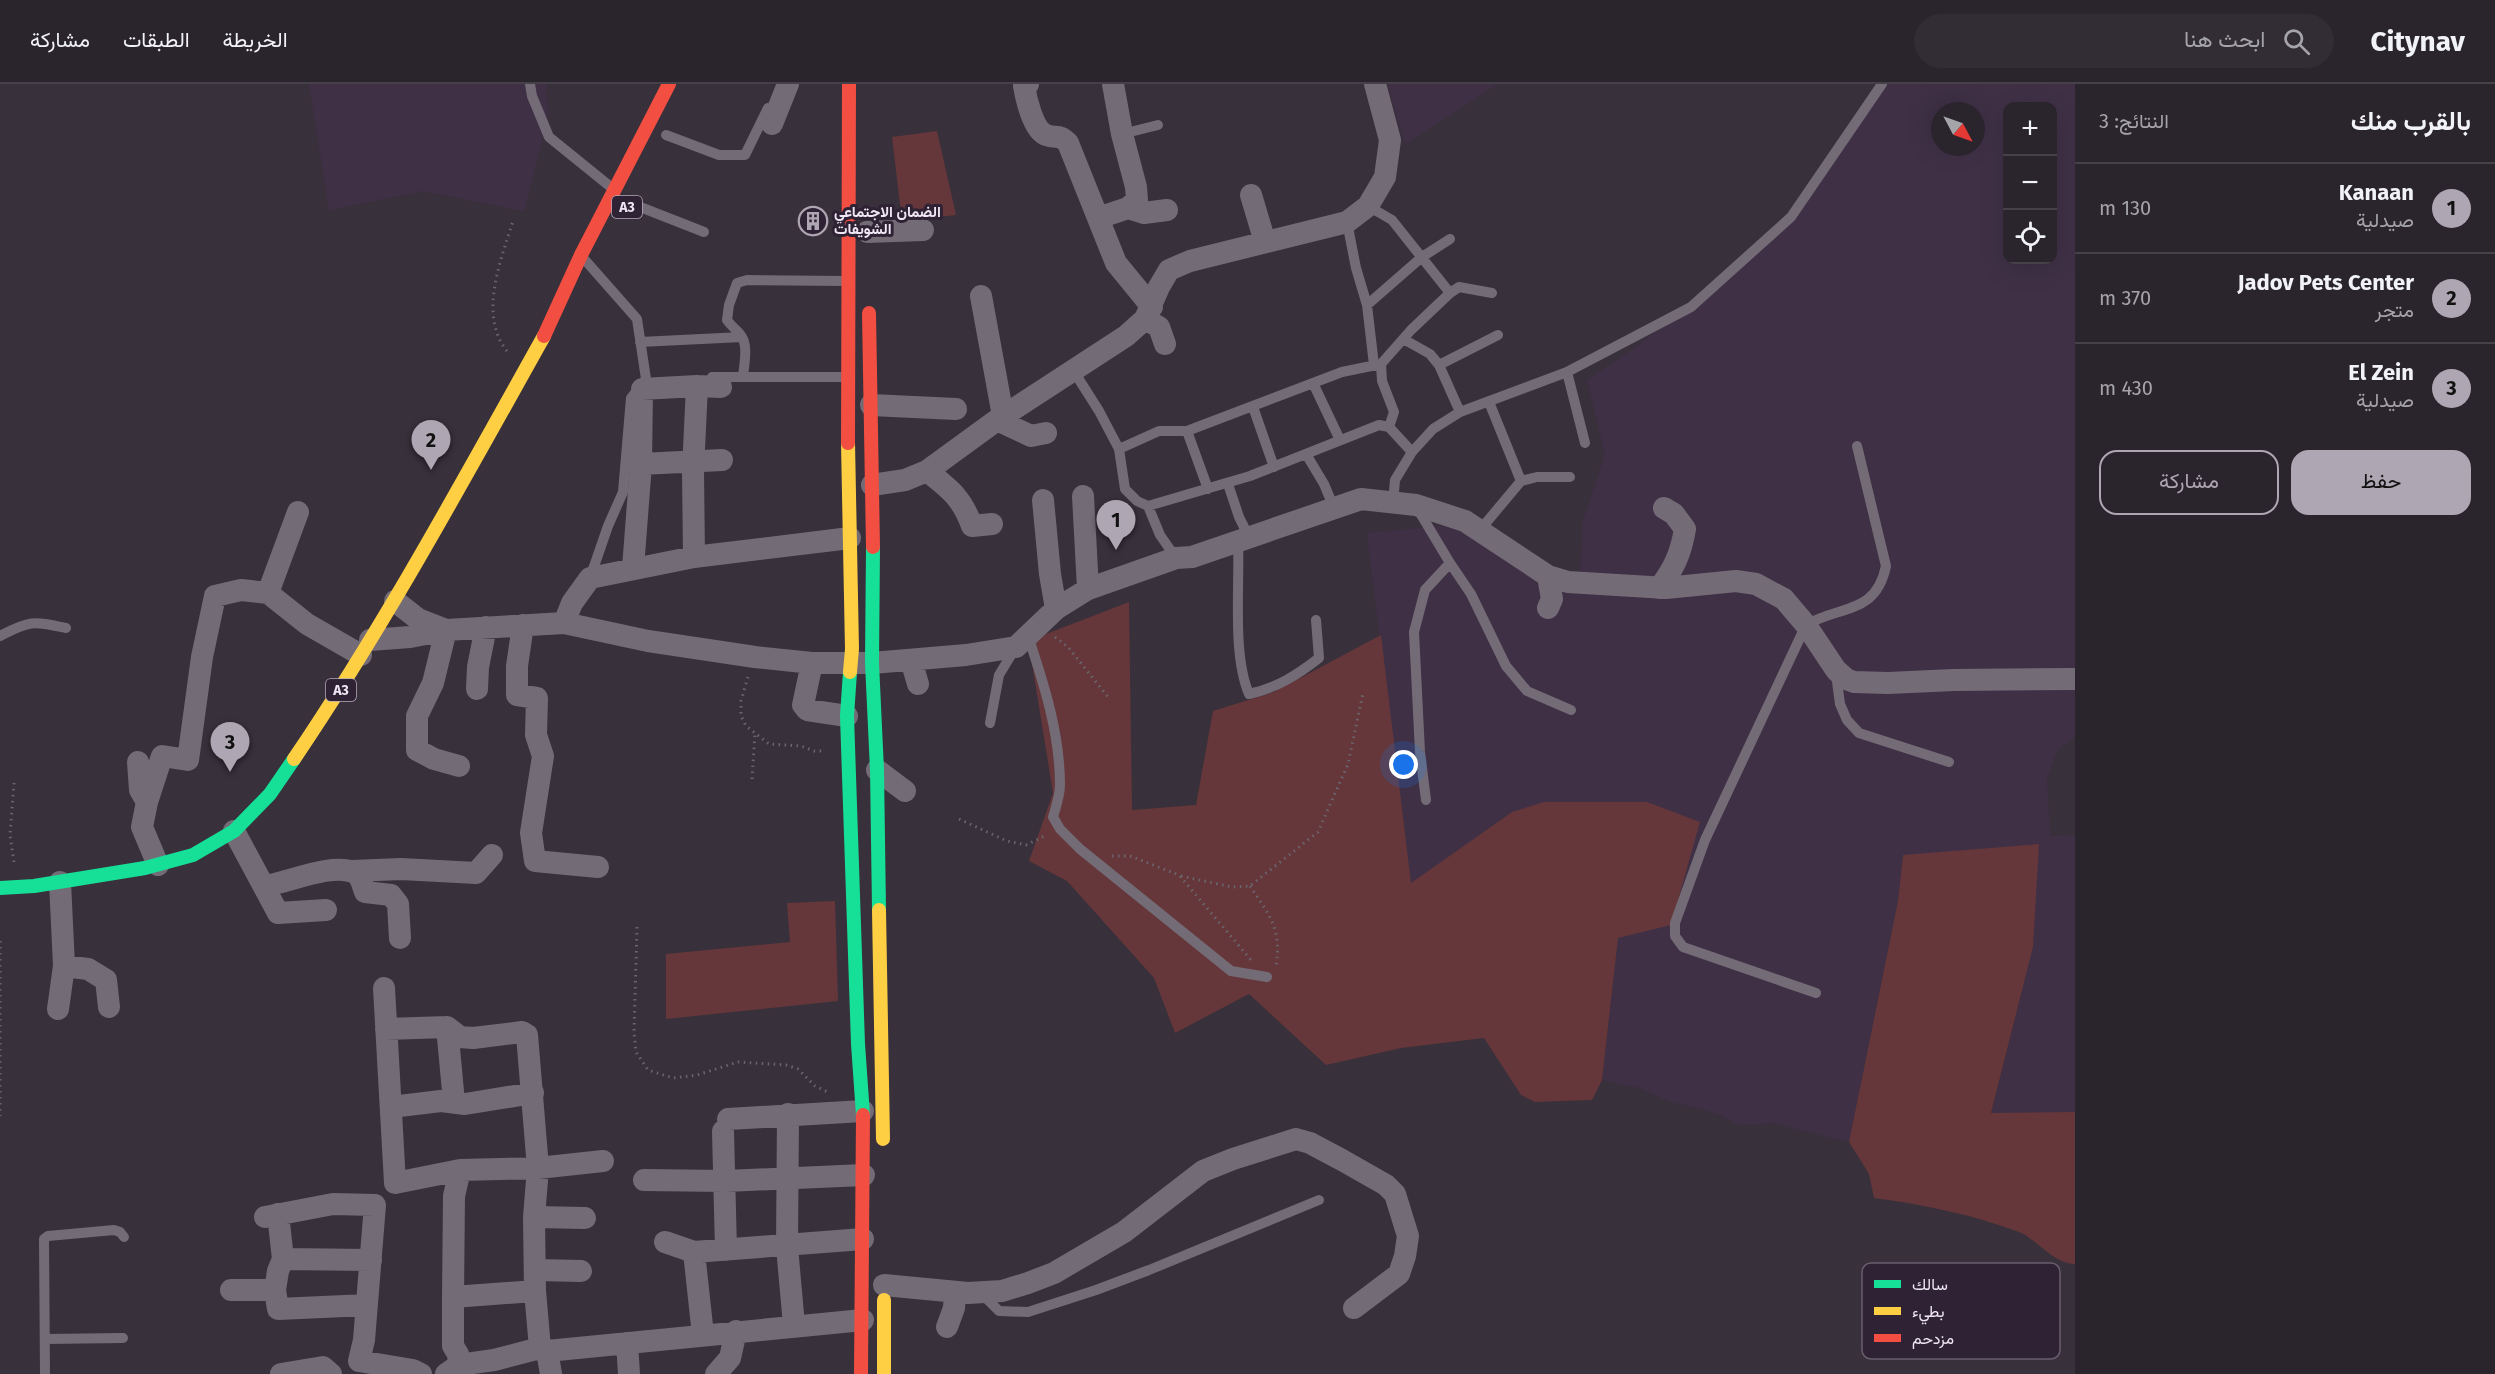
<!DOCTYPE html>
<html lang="ar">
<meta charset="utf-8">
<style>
:root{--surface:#2a242c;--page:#322c34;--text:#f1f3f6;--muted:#a5a4a9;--line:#464148;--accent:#aea6b2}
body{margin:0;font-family:"Fira Sans",Vazirmatn,sans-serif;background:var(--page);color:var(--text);direction:rtl}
.controls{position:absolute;right:18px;top:18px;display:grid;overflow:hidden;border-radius:12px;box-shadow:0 6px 24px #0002}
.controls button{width:54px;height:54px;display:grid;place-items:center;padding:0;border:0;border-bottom:2px solid var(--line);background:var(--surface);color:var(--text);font:30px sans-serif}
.compass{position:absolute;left:1931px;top:18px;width:54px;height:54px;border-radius:50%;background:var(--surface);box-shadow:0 6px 24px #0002;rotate:131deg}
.you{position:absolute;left:1404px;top:681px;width:21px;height:21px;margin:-15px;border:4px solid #fff;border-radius:50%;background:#1a73e8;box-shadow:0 0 0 9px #1a73e833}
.badge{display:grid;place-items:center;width:39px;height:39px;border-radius:50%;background:var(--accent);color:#111;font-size:20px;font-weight:700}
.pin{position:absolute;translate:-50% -50px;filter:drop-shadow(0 2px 3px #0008)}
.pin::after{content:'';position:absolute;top:32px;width:21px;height:18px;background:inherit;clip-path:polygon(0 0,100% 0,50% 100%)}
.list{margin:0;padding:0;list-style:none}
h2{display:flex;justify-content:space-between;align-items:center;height:78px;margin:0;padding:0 24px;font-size:26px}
h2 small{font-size:20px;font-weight:400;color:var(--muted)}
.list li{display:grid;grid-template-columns:39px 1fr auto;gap:18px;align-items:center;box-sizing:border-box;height:90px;padding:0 24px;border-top:2px solid var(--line)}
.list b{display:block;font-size:22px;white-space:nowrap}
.list p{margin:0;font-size:20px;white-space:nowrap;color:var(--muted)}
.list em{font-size:20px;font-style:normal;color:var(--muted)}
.actions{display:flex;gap:12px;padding:18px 24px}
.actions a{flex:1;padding:14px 0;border:2px solid var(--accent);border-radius:18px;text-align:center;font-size:21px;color:var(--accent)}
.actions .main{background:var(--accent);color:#111}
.icon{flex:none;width:33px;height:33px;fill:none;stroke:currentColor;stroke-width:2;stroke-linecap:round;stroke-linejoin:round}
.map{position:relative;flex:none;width:2075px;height:1290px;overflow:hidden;direction:ltr}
header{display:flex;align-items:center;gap:36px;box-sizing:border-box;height:84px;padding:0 30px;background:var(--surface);border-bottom:2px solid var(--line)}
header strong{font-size:28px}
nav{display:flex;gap:33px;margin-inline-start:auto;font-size:21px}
.search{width:420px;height:54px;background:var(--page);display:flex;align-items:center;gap:15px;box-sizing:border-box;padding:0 21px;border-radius:33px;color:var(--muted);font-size:22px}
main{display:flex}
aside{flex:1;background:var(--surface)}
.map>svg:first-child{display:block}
</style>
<header>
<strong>Citynav</strong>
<div class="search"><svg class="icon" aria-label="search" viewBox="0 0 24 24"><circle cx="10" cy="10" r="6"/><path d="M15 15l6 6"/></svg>ابحث هنا</div>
<nav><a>الخريطة</a><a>الطبقات</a><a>مشاركة</a></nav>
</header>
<main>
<aside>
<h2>بالقرب منك<small>النتائج: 3</small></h2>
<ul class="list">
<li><span class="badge">1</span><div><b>Kanaan</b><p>صيدلية</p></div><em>130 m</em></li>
<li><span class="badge">2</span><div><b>Jadov Pets Center</b><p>متجر</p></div><em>370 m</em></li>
<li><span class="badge">3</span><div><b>El Zein</b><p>صيدلية</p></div><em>430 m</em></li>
</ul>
<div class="actions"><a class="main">حفظ</a><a>مشاركة</a></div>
</aside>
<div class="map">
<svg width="2075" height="1290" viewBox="0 0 2075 1290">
<rect width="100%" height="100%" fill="#38303b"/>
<path fill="#3f3046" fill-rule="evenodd" d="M309,0H546L548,31L524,127L423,107L329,126Z
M1387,0H1498L1405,60Z
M1882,0H2075V653L2058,665L2047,694L2050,752L2075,751V1028L1991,1030L2033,863L1903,771L1898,817L1849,1058L1773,1039L1739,1041L1716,1029L1669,1017L1640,1004L1602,996L1618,853L1512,728L1411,800L1368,459V449L1440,442L1456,438L1491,462L1580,492L1583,437L1605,370L1587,296L1633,265L1713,203L1791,133ZM2008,22H2052V176H2008ZM1940,27H1976V63H1940Z"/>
<path fill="#65373a" d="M937,47L956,131L902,137L892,53Z
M1129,518L1132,726L1196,721L1213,627L1274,608L1381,551L1411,799L1512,728L1544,718H1647L1700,738L1671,841L1618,854L1602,996L1592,1016L1535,1018L1521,1011L1484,954L1401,964L1326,981L1249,910L1175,949L1154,894L1067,797L1029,777L1053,709L1030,567L1033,555Z
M2039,760L2033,863L1991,1029L2075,1028V1180C2053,1180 2038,1156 2019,1148C1973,1131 1922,1120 1874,1114L1869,1090L1849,1058L1898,817L1903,771Z
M835,817L838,917L666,935V870L790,858L787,819Z"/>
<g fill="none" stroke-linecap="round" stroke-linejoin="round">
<path stroke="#6b666e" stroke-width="3" stroke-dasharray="1.5 4.5" stroke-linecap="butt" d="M507,267C478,231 501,176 513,137
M1055,553L1068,563L1108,613
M748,593L741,617V632L746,642L769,660L801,662L814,667H825
M752,695L755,649
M959,735L1007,757L1026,761L1047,751
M1112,772H1130L1179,791L1251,876
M14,778L10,751L14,699
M1181,792L1232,803L1250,802L1318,748L1348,680L1363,609
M1250,802C1270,832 1282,845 1276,883
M637,843L634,948L636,968L648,986L673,994L697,991L738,978L786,981L798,985L815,1002L830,1009
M0,857V1032"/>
<path stroke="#736c76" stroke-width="10" d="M530,0L532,12L549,53L612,104
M1122,50L1158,41
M666,51L719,71H745L768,24
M630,119L704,148
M1368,122L1392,136L1450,209
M1347,138L1356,184L1367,221L1374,281
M585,176L637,235L646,295L631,314L623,408L608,442L590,494
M1367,221L1422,173L1450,155
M1405,256L1430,270L1439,281L1460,328
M640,258L742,253
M1381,280L1382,297L1394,328L1389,343
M1439,281L1498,251
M1073,286L1099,327L1119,365L1125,405L1137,417L1148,422L1250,392L1379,341L1389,343L1412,368
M1567,288L1585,359
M712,293H844
M743,293C744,280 749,260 740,250C736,245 731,242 727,236L729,221L737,199L747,196L846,197
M1313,299L1340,356
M1489,318L1521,397
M1253,323L1274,383
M1187,347L1208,405
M1119,365L1159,347H1187L1342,288L1381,280L1411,246L1450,209L1459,203L1492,209
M1306,370L1324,400L1334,424
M1228,400L1239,433L1249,453
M1393,419L1395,396L1412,368L1433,345L1460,328L1567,288L1691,223L1791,133L1882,0
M1148,422L1160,451L1176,474
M1417,424L1450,479L1471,510L1506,582L1527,607L1571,626
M1480,446L1521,397L1537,393H1570
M1238,458C1240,503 1232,570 1249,610C1277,604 1297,591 1319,574L1316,536
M0,552C30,536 33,537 66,544
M1028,552C1044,600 1060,650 1060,701C1060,711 1056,723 1053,733L1060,745L1080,765L1231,887L1267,893
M1836,590L1840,620L1847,636L1859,649L1949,678
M990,639L999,591L1016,563
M1426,716L1420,668L1414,548L1425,506L1450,479
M1816,909L1683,863L1675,852V839L1705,756L1806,541C1840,521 1876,531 1886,482L1857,362
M981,1209L999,1227L1028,1228L1096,1206L1149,1186L1319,1116
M45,1255L123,1254
M45,1290L44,1155L48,1152L114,1146L120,1148L124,1153"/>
<path stroke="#736c76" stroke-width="22" d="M1028,0L1024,2C1026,14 1033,46 1046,51C1057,55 1058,49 1068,59L1116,179L1152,223
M772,40L788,0
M1251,111L1265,158
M1128,124L1144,129L1167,126
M1098,134L1128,124L1137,116L1136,103L1122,50L1113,0
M867,148L923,146
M981,212L1003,332
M1145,235L1159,243L1165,260
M871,321L956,325
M997,336L1031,352L1046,349
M641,380L642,305L697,302L721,303
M927,387C950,405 962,414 972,442L992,440
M872,401L905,396L927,387L997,336L1126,252L1145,235L1159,203L1169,186L1190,177L1347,138L1368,122L1385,93L1390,56L1375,0
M1083,412L1088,505
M1043,416L1050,490L1056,525
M298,428L268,509L307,540L361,571
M694,473L693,386L697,302
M633,484L641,380L722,376
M1548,492L1552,515L1548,524
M1659,504C1674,485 1681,469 1685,445L1674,430L1664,424
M395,517L418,535L446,546L564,539L648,557L755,573L812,579H872L966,571L1016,563L1056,525L1088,505L1176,474L1192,473L1361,415L1416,421L1465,437L1548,492L1568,498L1666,504L1736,497L1756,500L1784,515L1806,541L1836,586L1846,595L1854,598L1888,599L1954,596L2075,595
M564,539L572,519L590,494L694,473L850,454
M523,541L517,582V611L537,614L536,651L543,672L531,749L535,777L598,783
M370,556L410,553L446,546L433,599L417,632V666L434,675L459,682
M911,576L918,600
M812,579L803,621L807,626L847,632
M477,605L478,583L486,543
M138,678L140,706L147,718
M877,686L905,707
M234,747L278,829L326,826
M158,781L142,743L147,718L162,672L188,676L202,573L215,512L241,506L268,509
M352,787L401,785L476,789L492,771
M264,802C287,799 331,779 353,788C361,791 362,800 365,808L391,811L398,820L400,854
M64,882L88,885L106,896L109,923
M384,904L395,1099L460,1086
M58,925L64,882L60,798
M447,943L454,1018
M386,945L447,943L460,953L473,954L522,948L527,951L538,1084L534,1133L535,1207L540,1264
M391,1023L441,1017L465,1020L533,1009
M788,1030L787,1163L794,1241
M728,1035L863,1027
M723,1047L726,1166
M644,1096L726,1097L864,1091
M278,1130L283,1175
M265,1133L333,1120L375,1121L364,1256L359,1277L413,1286L421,1290
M534,1133L585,1134
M665,1158L694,1168L863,1155
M694,1168L703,1251
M536,1186L581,1187
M884,1201L968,1209L1002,1207L1028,1199L1054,1189L1124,1148L1203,1087L1233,1075L1296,1055L1310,1059L1342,1076L1386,1101L1395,1110L1408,1152L1405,1172L1399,1190L1354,1224
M231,1206H275L278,1225L367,1221
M275,1206L278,1187L283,1175L371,1176
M453,1213L535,1207
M947,1243L954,1224L955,1208
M627,1259L629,1290
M547,1267L551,1290
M459,1281L458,1270L453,1262V1213L454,1112L460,1086L538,1084L603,1077
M281,1290L323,1283L331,1290
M446,1290L459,1281L494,1276L540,1264L547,1267L863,1236
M716,1290L730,1274L736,1247"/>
<path stroke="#16e098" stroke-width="14" d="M873,463L872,579L877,686L879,826
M850,588L847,632L858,960L863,1031
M0,804L34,802L145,784L193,771L234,747L270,710L294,675"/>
<path stroke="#ffcf43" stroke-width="14" d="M848,359L852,565L850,588
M294,675C386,539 464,395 544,252
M879,826L883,1055
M884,1216V1290"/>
<path stroke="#f24e42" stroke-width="14" d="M869,229L873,463
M544,252L581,171L669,0
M848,359L849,0
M861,1290L863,1031"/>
</g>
<defs>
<g id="building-ring" transform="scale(1.5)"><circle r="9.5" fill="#2f2235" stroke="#aea6b2" stroke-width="1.5"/><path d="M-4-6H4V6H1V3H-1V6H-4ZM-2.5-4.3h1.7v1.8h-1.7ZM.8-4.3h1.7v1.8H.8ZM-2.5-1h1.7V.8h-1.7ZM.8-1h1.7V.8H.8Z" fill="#aea6b2"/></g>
</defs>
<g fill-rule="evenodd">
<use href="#building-ring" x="813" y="137"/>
</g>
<g text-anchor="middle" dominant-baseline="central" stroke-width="6" stroke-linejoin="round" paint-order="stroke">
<g fill="#2f2235" stroke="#b5abb9" stroke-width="1.5">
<rect x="612" y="112" width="30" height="22" rx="4.5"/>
<rect x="326" y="595" width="30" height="22" rx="4.5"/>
</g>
<g font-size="14" font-weight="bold" fill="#eee6f2">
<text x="627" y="123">A3</text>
<text x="341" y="606">A3</text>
</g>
<g font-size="15" font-weight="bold" fill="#eee6f2" stroke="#2f2235" text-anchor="start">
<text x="834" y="128">الضمان الاجتماعي<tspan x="834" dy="17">الشويفات</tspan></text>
</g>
</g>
<rect x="1862" y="1179" width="198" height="96" rx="9" fill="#2f2235" stroke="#685d6e" stroke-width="1.5"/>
<rect x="1874" y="1196" width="27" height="8" fill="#16e098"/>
<rect x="1874" y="1223" width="27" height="8" fill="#ffcf43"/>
<rect x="1874" y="1250" width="27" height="8" fill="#f24e42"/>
<g font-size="16" fill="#eee6f2">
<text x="1912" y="1206">سالك</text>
<text x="1912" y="1233">بطيء</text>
<text x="1912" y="1260">مزدحم</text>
</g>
</svg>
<div class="controls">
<button>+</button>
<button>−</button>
<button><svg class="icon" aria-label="locate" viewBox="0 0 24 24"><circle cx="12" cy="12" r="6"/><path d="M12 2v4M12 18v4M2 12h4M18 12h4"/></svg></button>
</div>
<svg class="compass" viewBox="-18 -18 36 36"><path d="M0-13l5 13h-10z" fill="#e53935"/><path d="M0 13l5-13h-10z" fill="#a5a4a9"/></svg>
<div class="you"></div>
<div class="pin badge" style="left:1116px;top:466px">1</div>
<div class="pin badge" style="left:431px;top:386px">2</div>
<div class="pin badge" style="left:230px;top:688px">3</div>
</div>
</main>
